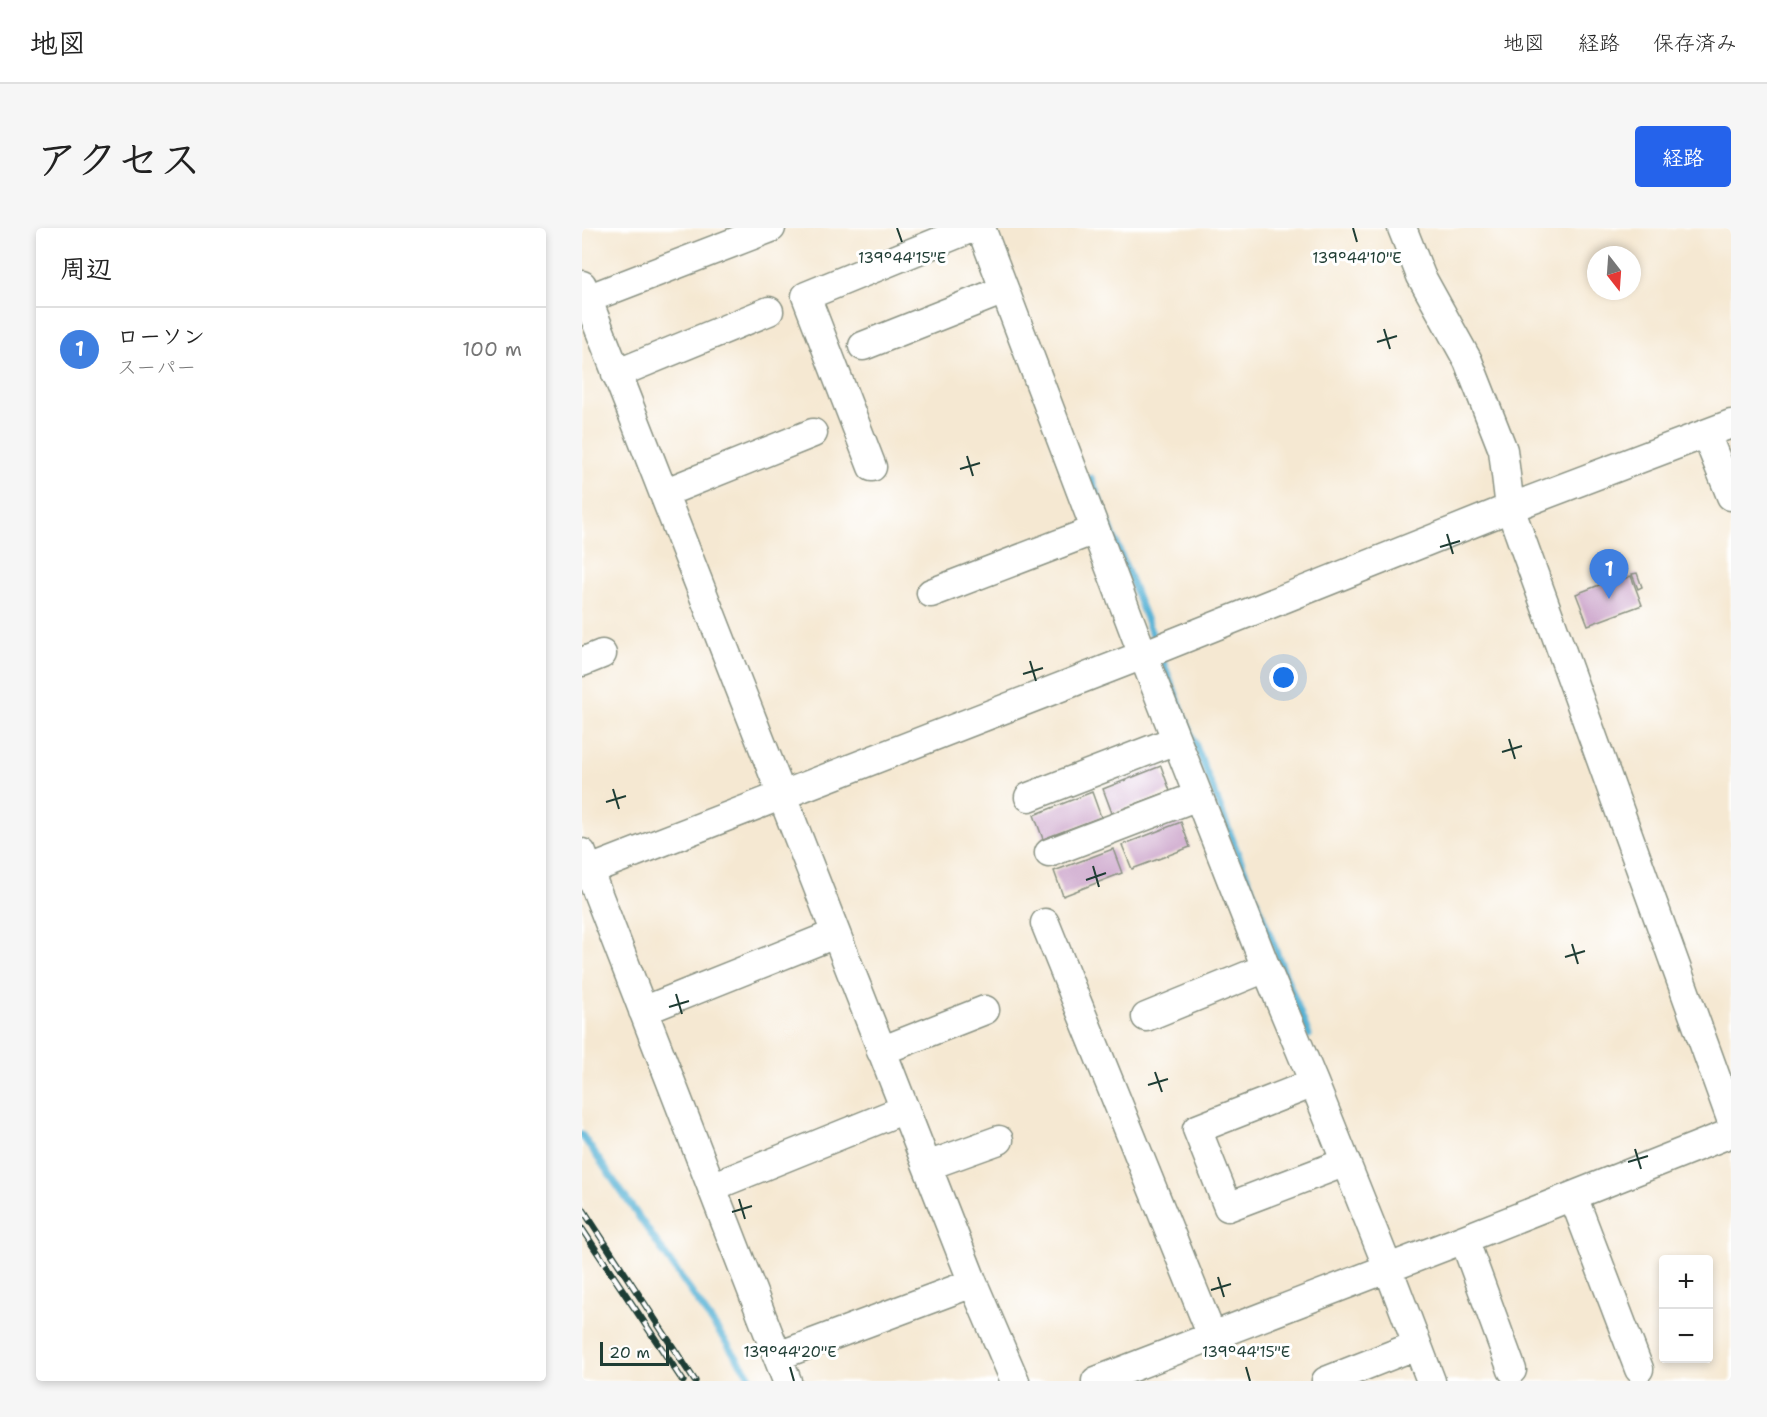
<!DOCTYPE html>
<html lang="ja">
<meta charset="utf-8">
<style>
:root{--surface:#fff;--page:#f6f6f6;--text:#222;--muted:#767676;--line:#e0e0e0;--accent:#2563eb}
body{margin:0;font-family:"Shantell Sans","Klee One",sans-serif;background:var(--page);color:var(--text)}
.controls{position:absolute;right:18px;bottom:18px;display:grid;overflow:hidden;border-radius:6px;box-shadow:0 3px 9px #0003}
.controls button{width:54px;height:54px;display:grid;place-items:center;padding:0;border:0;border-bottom:2px solid var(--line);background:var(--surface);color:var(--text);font:30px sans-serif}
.compass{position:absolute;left:1005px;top:18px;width:54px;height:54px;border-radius:50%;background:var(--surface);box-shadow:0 3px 9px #0003;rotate:163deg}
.scale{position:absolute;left:18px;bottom:15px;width:69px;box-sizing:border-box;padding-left:6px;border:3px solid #1f3d34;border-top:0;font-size:16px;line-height:21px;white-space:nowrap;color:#1f3d34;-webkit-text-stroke:4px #fff;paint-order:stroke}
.you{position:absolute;left:702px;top:450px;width:21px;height:21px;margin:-15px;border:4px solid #fff;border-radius:50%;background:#1a73e8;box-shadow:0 0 0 9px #1a73e833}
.badge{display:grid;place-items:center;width:39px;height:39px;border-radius:50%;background:var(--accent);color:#fff;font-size:20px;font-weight:700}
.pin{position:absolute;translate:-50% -50px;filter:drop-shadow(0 2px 3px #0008)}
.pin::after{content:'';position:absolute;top:32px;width:21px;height:18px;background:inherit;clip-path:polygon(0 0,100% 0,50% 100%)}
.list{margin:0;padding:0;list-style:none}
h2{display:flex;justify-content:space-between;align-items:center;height:78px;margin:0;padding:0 24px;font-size:26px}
h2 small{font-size:20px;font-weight:400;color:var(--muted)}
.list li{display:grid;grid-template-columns:39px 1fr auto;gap:18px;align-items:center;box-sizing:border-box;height:84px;padding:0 24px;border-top:2px solid var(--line)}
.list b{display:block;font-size:22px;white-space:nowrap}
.list p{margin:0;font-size:20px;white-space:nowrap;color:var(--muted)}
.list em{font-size:20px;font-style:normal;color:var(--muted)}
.map{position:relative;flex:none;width:1149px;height:1153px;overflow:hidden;border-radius:6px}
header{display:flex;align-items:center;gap:36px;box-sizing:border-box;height:84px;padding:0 30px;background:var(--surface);border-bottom:2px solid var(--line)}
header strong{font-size:28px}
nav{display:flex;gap:33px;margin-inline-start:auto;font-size:21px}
.intro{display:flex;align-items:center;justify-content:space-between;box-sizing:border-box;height:144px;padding:0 36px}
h1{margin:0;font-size:42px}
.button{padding:15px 27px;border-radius:6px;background:var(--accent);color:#fff;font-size:21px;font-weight:700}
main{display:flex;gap:36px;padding:0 36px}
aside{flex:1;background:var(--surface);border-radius:6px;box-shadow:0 3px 9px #0003}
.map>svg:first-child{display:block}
</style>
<header>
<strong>地図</strong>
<nav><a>地図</a><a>経路</a><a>保存済み</a></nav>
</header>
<div class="intro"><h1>アクセス</h1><a class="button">経路</a></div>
<main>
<aside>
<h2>周辺<small></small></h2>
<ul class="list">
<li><span class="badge" style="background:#3f7fe0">1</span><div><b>ローソン</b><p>スーパー</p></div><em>100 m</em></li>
</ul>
</aside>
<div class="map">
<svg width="1149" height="1153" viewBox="0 0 1149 1153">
<rect width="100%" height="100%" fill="#fff"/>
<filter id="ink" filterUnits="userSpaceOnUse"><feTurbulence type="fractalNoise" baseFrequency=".0167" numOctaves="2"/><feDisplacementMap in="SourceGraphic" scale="12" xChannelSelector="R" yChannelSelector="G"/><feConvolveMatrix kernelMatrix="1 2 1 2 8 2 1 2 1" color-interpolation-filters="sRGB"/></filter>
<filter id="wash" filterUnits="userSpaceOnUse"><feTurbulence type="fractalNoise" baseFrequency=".008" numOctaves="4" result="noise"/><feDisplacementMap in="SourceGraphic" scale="24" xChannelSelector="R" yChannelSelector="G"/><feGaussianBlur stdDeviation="1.35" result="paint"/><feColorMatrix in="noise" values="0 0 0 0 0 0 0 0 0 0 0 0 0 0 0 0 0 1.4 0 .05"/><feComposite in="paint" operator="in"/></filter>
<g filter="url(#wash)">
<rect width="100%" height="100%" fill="#f5e8d2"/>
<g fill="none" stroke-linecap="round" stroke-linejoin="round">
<path stroke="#57b2d5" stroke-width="7" d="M509,250L574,416
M578,426L727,807
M0,907L171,1153"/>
</g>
<g id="blocks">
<path fill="#c497c3" d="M1055,345L1060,359L1056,361L1050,346Z
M1049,348L1060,377L1006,397L994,366L1033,351L1034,354Z
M579,538L588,563L530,585L521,561Z
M510,564L519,589L461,611L452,587Z
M599,594L608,619L550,641L540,617Z
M531,621L540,645L481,668L472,643Z"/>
</g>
</g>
<g filter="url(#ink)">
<use href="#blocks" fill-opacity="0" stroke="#8a9283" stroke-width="1.5"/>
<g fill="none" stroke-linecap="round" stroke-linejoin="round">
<g stroke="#8a9283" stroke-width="31">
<path id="minor" d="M399,0L561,427L684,740L732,855L806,1040L849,1153
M820,0L839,48L886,133L921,222L928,280L1149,891
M0,57L345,938L391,1055L433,1153
M0,73L189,0
M281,118L422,62
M34,146L187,83
M1124,206L1149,268
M290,239L224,68L390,0
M82,265L231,205
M349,365L513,302
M0,434L20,426
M447,569L594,512
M0,625L205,1153
M467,625L616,568
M0,645L561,427L928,280L1149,196
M463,695L630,1108
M61,783L253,706
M564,789L684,740
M299,823L403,782
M732,855L615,901L646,979L764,934
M345,938L417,912
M130,959L323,881
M991,968L1057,1141
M882,1011L930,1142
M196,1128L391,1055
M514,1153L882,1011L1149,905
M744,1153L835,1117"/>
</g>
<use href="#minor" stroke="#fff" stroke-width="28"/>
<g stroke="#1f3d34" stroke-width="7">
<path id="rail" d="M0,980L113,1153
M0,1001L101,1153"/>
</g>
<use href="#rail" stroke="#fff" stroke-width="4.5" stroke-dasharray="14" stroke-linecap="butt"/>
</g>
</g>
<path fill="none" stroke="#1f3d34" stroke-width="2" d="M315,0L320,14M771,0L775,14M802,101L808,121M795,114L815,108M385,228L391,248M378,241L398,235M865,306L871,326M858,319L878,313M448,433L454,453M441,446L461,440M927,511L933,531M920,524L940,518M31,561L37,581M24,574L44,568M511,638L517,659M504,652L524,645M990,716L996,736M983,729L1003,723M94,766L100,786M87,779L107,773M573,844L580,864M566,857L586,851M1053,921L1059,941M1046,934L1066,928M157,971L163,991M150,984L170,978M636,1049L642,1069M629,1062L649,1056M208,1139L212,1153M664,1139L668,1153"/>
<g font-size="15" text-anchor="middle" fill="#1f3d34" stroke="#fff" stroke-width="6" stroke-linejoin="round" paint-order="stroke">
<text x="320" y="35">139°44'15"E</text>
<text x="775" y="35">139°44'10"E</text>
<text x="208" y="1129">139°44'20"E</text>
<text x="664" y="1129">139°44'15"E</text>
</g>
</svg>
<div class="controls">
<button>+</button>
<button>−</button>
</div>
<svg class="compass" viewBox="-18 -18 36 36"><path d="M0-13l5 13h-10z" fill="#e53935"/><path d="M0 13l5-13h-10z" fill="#767676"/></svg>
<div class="scale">20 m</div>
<div class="you"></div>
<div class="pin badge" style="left:1027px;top:371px;background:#3f7fe0">1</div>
</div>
</main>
